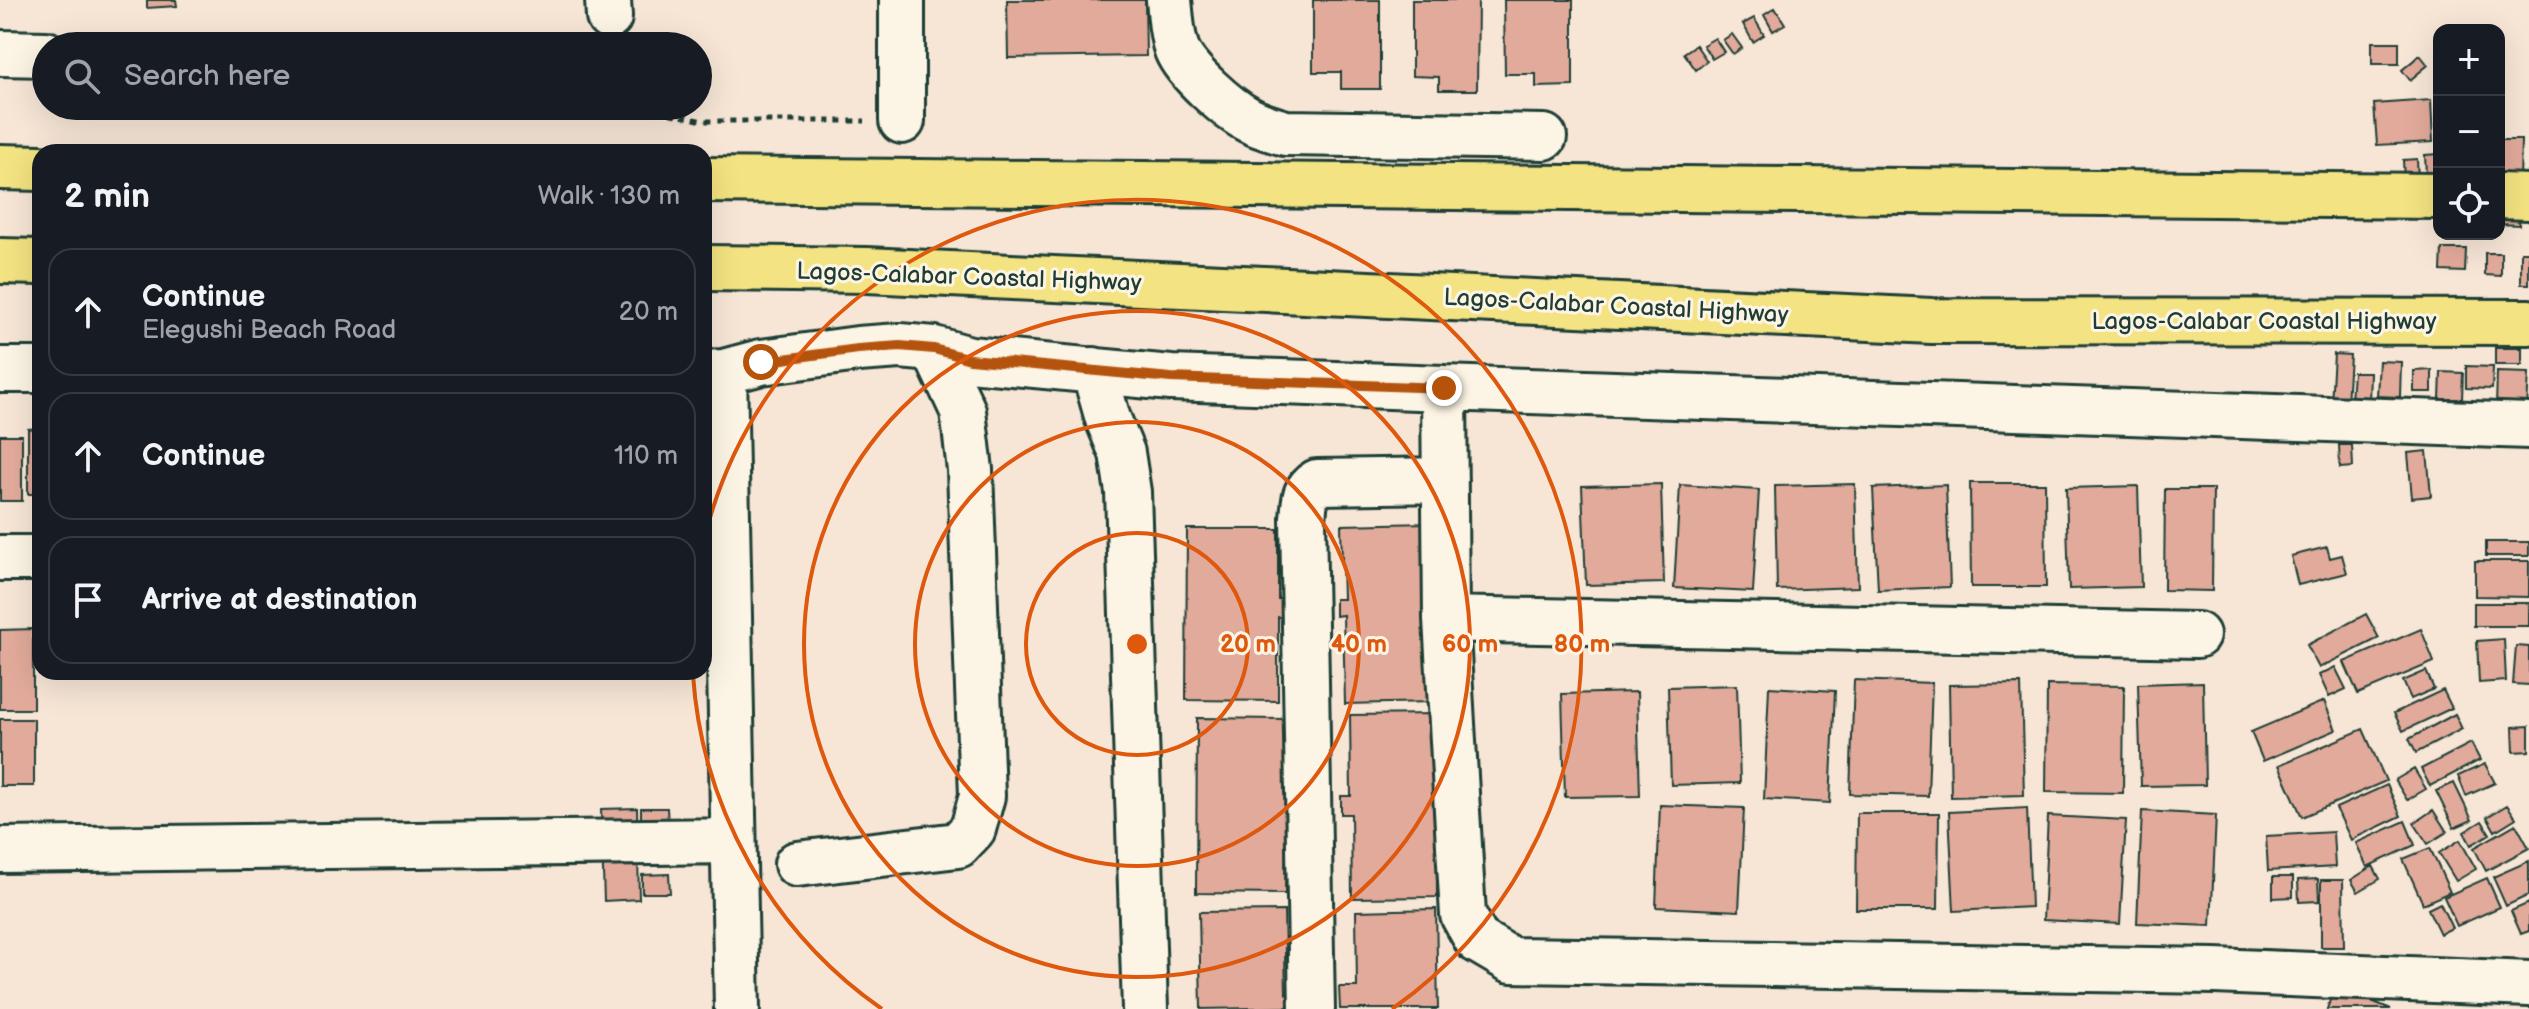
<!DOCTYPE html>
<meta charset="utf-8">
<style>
:root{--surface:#171b24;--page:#20242c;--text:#f1f3f6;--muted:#9ea1a6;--line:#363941}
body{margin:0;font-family:"Balsamiq Sans",sans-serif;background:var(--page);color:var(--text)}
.controls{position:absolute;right:24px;top:24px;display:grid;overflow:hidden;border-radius:16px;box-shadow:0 8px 32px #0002}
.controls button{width:72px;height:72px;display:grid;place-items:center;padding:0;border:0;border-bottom:2px solid var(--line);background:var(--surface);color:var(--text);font:40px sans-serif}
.stop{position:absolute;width:24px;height:24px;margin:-18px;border:6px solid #b45309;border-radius:50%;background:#fff}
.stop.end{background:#b45309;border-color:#fff;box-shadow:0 2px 8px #0008}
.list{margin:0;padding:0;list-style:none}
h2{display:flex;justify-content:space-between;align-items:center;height:104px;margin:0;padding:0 32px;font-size:34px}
h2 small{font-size:26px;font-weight:400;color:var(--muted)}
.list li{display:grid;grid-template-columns:52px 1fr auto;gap:24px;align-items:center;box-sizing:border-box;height:128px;margin:0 16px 16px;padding:0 16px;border:2px solid var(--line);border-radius:24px}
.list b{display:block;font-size:30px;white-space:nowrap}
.list p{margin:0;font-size:26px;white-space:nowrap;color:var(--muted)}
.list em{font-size:26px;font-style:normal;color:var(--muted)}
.icon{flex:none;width:44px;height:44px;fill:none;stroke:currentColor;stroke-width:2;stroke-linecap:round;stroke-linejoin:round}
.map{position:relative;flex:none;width:2529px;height:1009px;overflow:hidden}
.search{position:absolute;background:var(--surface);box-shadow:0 8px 32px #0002;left:32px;top:32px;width:680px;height:88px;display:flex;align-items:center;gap:20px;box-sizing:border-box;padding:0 28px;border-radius:44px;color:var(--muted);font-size:30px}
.panel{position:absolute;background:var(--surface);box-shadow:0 8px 32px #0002;left:32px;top:144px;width:680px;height:536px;border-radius:24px}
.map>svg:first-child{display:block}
</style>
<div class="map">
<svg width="2529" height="1009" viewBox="0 0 2529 1009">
<rect width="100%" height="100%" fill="#f7e6d6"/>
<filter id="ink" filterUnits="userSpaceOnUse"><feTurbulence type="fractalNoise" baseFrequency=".0125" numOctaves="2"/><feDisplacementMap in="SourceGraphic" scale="16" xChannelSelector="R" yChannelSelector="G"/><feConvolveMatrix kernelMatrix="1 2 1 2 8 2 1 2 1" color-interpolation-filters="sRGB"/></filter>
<g filter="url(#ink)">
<path fill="#e2aa9b" stroke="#1f3d34" stroke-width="2" d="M147,0H176L177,6L147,8Z
M1007,0H1145L1146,56L1008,58Z
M1313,0H1380V89H1341V72H1313Z
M1412,0H1478L1477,90H1439V77L1412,76Z
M1504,0H1573V86L1536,87V74H1505Z
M1775,8L1785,24L1773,31L1764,15Z
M1754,18L1764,35L1753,42L1743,24Z
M1732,34L1742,48L1733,54L1723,40Z
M1715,38L1724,52L1712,59L1703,45Z
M2372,42H2399V64H2372Z
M1696,45L1707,61L1696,70L1684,53Z
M2420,55L2428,65L2410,80L2402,70Z
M2431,100L2433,142L2377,145L2374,104Z
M2499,140H2521L2519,225L2499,224Z
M2439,154V215H2428L2425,155Z
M2417,159L2418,180L2404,181L2403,160Z
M2442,249H2466L2465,272L2441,271Z
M2521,252H2529V284H2521Z
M2485,253H2501V276L2485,275Z
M2495,348H2522V365H2495Z
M2334,354L2350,355L2347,404H2331Z
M2379,361L2401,362L2400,397L2377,396Z
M2466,366L2493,367L2492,389L2466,388Z
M2432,370V392H2414V371Z
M2353,372H2370L2369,402L2351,401Z
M2441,372L2463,373L2462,399H2440Z
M2497,372L2529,373L2527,408L2496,407Z
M40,428V494H28V429Z
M0,435H22V501H0Z
M2339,445H2352L2353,467L2340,468Z
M2427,451L2431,496L2412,498L2408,453Z
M1970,483H2045L2046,587H1971Z
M1661,484L1664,583L1586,585L1582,486Z
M1855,484L1858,587L1777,590L1775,486Z
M1680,485L1759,490L1753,592L1674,588Z
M1946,485L1950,587L1878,590L1873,488Z
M2138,486L2141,587L2069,589L2066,488Z
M2165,489H2213L2212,591L2164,590Z
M1429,523L1432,702L1345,704L1343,615L1335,616V599H1343L1341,525Z
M1187,529H1278V599H1290V618L1278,617V701L1186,700Z
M2486,542H2529V556H2486Z
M2327,547L2330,558L2342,555L2347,573L2298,585L2291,556Z
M2475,561H2529V597L2475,596Z
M2474,603H2529V626H2474Z
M2366,614L2379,638L2319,668L2307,645Z
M33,629V709H0V630Z
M2421,629L2434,662L2358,694L2344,662Z
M2504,639L2506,681L2479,683L2477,641Z
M2516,646L2529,647V685L2513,684Z
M2335,667L2346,689L2329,697L2319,675Z
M2426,671L2434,689L2411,699L2403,681Z
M1854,680L1932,683L1928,796L1850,794Z
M2203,682L2205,785L2141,786L2138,684Z
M2021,684L2024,795L1951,797L1949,685Z
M1737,685L1740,783L1671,785L1668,687Z
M2047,685L2124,686L2123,793L2046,792Z
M1769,687L1835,691L1830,803L1764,799Z
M2443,690L2452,708L2403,731L2394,713Z
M1637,692L1640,796L1565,797L1562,694Z
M2324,701L2336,730L2263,761L2251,732Z
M1436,714L1437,897L1352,898L1351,814H1341V796H1351L1350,715Z
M2455,714L2462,729L2416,753L2409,739Z
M1197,718L1286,719V794H1297V812H1286L1285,894L1196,893Z
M0,719H34V786H0Z
M2529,726V751L2514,752L2513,727Z
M2363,729L2386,781L2302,817L2279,765Z
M2471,743L2480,760L2430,786L2421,769Z
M2485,764L2495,783L2466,796L2458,776Z
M2414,769L2426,789L2407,800L2395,780Z
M2454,783L2472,820L2454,828L2436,791Z
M2387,785L2401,816L2351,840L2336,808Z
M1660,805L1744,808L1739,911L1656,907Z
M2507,805L2516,818L2495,831L2487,817Z
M637,808L639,899L604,901L601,809Z
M641,808H667L668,825L641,826Z
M2027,808L2031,907L1954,911L1949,812Z
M2433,810L2447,832L2428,844L2414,823Z
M2142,811L2216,815L2211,926L2137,923Z
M1857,813H1939L1938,909H1856Z
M2048,816L2126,820L2120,924L2043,920Z
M2405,821L2415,845L2367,867L2356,843Z
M2482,821L2490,834L2471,845L2464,832Z
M2516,824L2529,848L2486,871L2474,848Z
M2333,832L2335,867L2268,871L2266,836Z
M2460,840L2476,869L2456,881L2439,853Z
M2430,848L2450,892L2423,904L2403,859Z
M2529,861V895L2506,906L2493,877Z
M2373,866L2380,879L2358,892L2351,880Z
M669,874L670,893H642V875Z
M2273,877H2293V897L2273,898Z
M2487,878L2500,907L2457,926L2444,897Z
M2318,879L2319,901L2299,902L2298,880Z
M2321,880H2343L2344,947H2321Z
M2440,903L2452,928L2440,934L2428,909Z
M2529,903V931L2521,934L2511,911Z
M1436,909L1438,1009H1340L1339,987H1357L1356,911Z
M1284,911L1286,994H1301V1007L1201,1009L1199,912Z
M2335,986L2391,1009H2327Z"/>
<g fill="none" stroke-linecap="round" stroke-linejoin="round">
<g stroke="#1f3d34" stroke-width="50">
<path id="minor" d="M608,0L609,17
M902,0V121
M1169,0C1171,17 1171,34 1177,50C1186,72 1228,109 1249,120C1260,126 1273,129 1285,133L1544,137
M0,53L46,54
M0,370H40
M1094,370L1108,419L1122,453L1128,492L1145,1009
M724,372L737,1009
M704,373L724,372L761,362L858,349L900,346L934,349L970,359L1171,378L1444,388L1446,619L1463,915L1477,940L1511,960L2215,971L2529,984
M1444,388L2529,426
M0,558H40
M1446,619L2197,635
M0,850L733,841
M797,864L958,845L973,829L982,796L970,470L963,411L934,349
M1312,1009L1303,518C1305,503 1303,490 1317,482L1445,480"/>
</g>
<g stroke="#1f3d34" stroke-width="50">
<path id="highway" d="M0,167L40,168
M704,180L2439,196
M2499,196L2529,197
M0,261L40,262
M704,268L867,270L1932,321L2529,322"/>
</g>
<path stroke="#1f3d34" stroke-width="5" stroke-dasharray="6 6" stroke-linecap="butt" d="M635,106L703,121H865"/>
<use href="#minor" stroke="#fcf5e5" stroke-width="44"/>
<use href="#highway" stroke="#f4e382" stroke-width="44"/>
</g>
</g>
<g fill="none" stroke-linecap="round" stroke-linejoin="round" filter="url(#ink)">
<path stroke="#b45309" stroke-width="10" d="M761,362L858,349L900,346L934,349L970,359L1171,378L1444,388"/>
</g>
<g fill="none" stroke="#de580e" stroke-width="4">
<circle cx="1137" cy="644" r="111"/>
<circle cx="1137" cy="644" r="222"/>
<circle cx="1137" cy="644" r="333"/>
<path d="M882 1009A445 445 0 0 1 693 675M704 540A445 445 0 1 1 1392 1009"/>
</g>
<g text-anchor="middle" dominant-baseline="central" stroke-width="6" stroke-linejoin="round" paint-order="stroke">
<g font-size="24" fill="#1f3d34" stroke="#fcf5e5">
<text transform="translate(969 277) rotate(2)">Lagos-Calabar Coastal Highway</text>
<text transform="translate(1616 306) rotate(3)">Lagos-Calabar Coastal Highway</text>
<text x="2264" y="321">Lagos-Calabar Coastal Highway</text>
</g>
</g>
<circle cx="1137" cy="644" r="12" fill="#de580e" stroke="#fcf5e5" stroke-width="4"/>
<g font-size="24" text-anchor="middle" font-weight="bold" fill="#de580e" stroke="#fcf5e5" stroke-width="6" stroke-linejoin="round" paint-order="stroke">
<text x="1248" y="652">20 m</text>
<text x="1359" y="652">40 m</text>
<text x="1470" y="652">60 m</text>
<text x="1582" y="652">80 m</text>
</g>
</svg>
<div class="controls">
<button>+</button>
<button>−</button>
<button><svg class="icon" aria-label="locate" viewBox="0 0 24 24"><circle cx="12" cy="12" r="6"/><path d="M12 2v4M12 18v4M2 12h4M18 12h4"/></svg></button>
</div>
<div class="stop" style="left:761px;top:362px"></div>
<div class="stop end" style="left:1444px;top:388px"></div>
<div class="search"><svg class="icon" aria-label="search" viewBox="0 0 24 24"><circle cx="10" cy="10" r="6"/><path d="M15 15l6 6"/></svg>Search here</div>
<section class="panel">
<h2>2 min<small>Walk · 130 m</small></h2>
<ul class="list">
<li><svg class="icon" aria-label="ahead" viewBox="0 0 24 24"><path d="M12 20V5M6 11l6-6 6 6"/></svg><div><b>Continue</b><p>Elegushi Beach Road</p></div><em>20 m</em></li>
<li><svg class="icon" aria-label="ahead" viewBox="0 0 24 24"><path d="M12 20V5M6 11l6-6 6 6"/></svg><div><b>Continue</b></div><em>110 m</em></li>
<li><svg class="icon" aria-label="arrive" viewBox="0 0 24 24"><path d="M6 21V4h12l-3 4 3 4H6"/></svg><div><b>Arrive at destination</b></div></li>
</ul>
</section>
</div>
